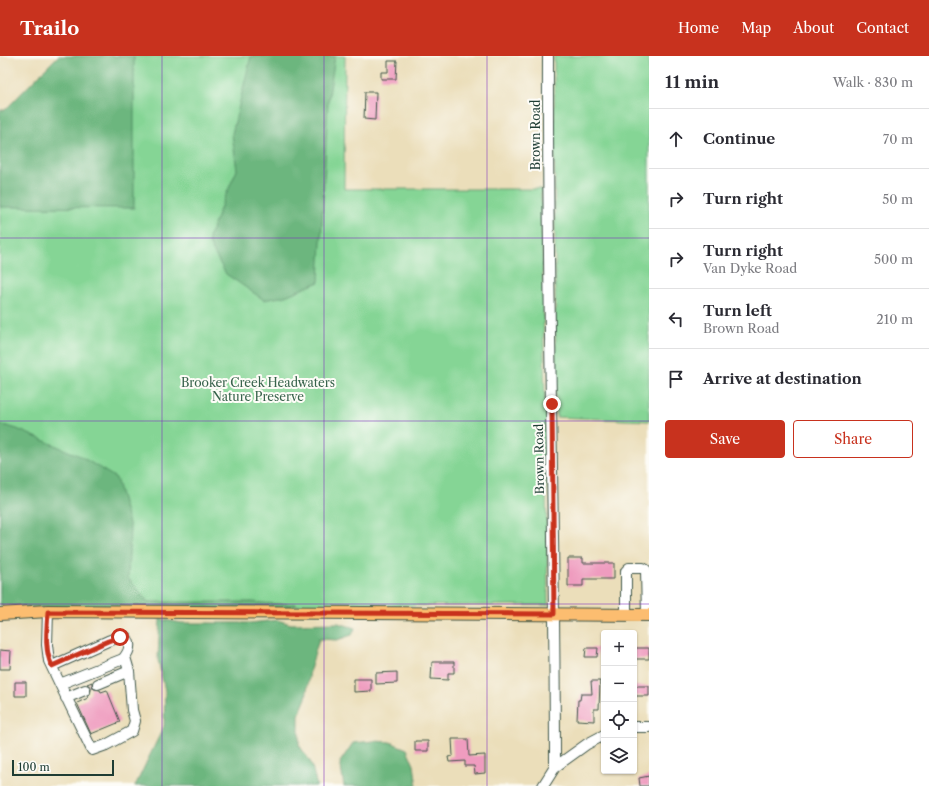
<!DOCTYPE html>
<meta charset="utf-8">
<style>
:root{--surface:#fff;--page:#f7f7f7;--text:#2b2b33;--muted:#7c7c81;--line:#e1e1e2;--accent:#c8321e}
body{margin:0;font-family:"Libre Caslon Text",serif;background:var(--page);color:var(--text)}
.controls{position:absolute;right:12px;bottom:12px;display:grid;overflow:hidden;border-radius:4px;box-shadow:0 1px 3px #0004}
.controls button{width:36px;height:36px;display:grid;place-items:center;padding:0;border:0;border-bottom:1px solid var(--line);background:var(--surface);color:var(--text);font:20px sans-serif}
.scale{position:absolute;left:12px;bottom:10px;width:102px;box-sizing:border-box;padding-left:4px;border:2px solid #1f3d34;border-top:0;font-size:11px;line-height:14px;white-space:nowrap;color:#1f3d34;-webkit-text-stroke:3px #fdfcf7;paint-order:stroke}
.stop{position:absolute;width:12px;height:12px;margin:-9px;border:3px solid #c8321e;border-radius:50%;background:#fff}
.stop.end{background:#c8321e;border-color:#fff;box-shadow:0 1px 4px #0008}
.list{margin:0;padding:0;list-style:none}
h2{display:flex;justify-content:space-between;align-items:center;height:52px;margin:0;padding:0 16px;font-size:17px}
h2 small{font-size:13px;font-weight:400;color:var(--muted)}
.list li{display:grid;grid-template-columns:26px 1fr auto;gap:12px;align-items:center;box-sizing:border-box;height:60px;padding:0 16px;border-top:1px solid var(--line)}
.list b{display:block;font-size:15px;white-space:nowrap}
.list p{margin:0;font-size:13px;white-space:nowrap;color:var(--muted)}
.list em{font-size:13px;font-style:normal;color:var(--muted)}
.actions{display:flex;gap:8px;padding:12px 16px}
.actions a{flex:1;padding:9px 0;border:1px solid var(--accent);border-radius:4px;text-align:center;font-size:14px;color:var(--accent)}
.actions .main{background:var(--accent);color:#fff}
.icon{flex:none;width:22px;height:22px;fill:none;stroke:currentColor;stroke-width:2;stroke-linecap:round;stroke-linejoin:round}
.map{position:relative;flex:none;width:649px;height:730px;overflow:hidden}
header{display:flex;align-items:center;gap:24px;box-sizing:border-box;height:56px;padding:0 20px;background:var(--accent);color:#fff}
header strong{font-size:19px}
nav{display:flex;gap:22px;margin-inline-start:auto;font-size:14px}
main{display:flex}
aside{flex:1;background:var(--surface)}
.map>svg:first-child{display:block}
</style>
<header>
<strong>Trailo</strong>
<nav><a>Home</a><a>Map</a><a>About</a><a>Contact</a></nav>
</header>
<main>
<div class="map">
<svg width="649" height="730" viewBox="0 0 649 730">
<rect width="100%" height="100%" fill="#fdfcf7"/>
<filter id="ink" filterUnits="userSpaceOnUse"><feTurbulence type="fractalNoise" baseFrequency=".025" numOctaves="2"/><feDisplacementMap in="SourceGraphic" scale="8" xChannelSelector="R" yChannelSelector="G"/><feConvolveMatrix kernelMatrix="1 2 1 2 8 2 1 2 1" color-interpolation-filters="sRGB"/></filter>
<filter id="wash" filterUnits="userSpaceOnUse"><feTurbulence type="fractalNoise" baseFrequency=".012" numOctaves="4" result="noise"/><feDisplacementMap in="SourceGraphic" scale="16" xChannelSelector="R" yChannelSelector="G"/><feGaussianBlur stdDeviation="0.9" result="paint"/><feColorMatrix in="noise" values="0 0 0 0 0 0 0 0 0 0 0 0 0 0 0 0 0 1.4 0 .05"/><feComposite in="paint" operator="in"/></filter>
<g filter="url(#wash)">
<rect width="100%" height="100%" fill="#ebdeba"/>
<path fill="#85d595" stroke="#528964" d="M75,0H345L344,133H541L545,350H548V363L545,368L548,549L346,550L0,548V72Z
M554,0H649V365L556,361Z"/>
<path fill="#6cb67e" stroke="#467a59" d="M58,0H134V152L0,151V54H5Z
M251,0H335L328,46L319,226L285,240L264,244L226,218L209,188V181L224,143L237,114L232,78Z
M0,368L17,373L80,400L116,422L130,471L128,522L148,546H252L276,548H296L293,553L48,552L0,549Z
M160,563L182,567H250L277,564L291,568L338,567L355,572L352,579L337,584L319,583L310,614L306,642L299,659V689L311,707L317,730H135L164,670L165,635L158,604L159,579Z
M374,685L390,686L407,693L414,709L417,730H344L340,706L353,687Z"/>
<g id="blocks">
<path fill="#ef9cbf" d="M388,5H397L396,23H381V16H388Z
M365,36H376L375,64L364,63Z
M568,502H583V507H614V523H583V530H568Z
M586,592H598L597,601H585Z
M634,592H649V603H634Z
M0,594L11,595L10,613H0Z
M432,606H454V617H448V624L431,623Z
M397,616V627L376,628V617Z
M354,623H371V635L354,636Z
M591,625H600L599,653H594V665L577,664L578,644H580L581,638H592Z
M15,626H26V640H15Z
M92,626V630L94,633L100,634L101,636L107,634L120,666L91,678L77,647L88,642L87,640L90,638L91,634V631L87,628Z
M634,630H649V640H634Z
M452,683H468L469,700L485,699V717L475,718L474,710H465V705L449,706L448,701L453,700Z
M415,685H428V695H415Z
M649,720V730H640L639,722Z"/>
</g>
</g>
<g filter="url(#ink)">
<use href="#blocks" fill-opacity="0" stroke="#3e5548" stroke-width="1"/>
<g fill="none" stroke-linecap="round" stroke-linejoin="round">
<g stroke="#3e5548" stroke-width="12">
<path id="minor" d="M48,555L47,589L49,605L70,649L92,694L106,689L132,675L135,665L132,654L129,615L125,601
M626,559V515L629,512H643L646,514L647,559
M52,610L108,585L119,581H126C132,589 129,596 123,603L60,628
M98,628L129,615
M66,642L85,634
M634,671H649
M555,711L587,688L604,679
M543,730L555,711C555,474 547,237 548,0"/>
</g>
<g stroke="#3e5548" stroke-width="14">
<path id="major" d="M0,558L48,555L649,559"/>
</g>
<use href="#minor" stroke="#fff" stroke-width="10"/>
<use href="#major" stroke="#fcbd6f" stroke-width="12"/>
</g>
</g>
<g fill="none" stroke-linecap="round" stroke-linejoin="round" filter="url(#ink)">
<path stroke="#c8321e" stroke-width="5" d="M120,581L108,585L52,610C44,594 47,573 48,556L554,558L552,348"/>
</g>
<path fill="none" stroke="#7b2cbf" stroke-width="1" stroke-opacity="0.55" d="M162,0V730M324,0V730M487,0V730M0,182H649M0,365H649M0,548H649"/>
<g text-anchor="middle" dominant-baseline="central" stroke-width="4" stroke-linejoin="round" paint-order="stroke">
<g font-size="12" fill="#1f3d34" stroke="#fdfcf7">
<text transform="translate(535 79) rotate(-90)">Brown Road</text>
<text transform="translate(539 403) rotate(-91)">Brown Road</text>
</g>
<g font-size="12" fill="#38634c" stroke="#fdfcf7">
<text x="258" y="326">Brooker Creek Headwaters<tspan x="258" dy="14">Nature Preserve</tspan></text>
</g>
</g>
</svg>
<div class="controls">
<button>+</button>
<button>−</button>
<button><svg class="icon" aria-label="locate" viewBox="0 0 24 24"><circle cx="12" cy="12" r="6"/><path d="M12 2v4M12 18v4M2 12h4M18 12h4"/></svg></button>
<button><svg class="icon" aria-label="layers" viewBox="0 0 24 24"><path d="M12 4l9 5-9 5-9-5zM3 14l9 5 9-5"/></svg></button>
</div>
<div class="scale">100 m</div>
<div class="stop" style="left:120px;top:581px"></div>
<div class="stop end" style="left:552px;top:348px"></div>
</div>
<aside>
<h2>11 min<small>Walk · 830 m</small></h2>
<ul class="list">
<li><svg class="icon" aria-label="ahead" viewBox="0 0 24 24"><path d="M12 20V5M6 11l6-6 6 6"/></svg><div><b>Continue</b></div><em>70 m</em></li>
<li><svg class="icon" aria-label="right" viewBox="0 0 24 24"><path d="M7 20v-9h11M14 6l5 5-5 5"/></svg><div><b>Turn right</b></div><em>50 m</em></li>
<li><svg class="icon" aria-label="right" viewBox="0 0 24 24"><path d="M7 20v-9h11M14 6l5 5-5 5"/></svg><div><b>Turn right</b><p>Van Dyke Road</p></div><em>500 m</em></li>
<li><svg class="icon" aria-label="left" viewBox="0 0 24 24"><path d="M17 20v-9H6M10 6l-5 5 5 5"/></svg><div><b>Turn left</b><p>Brown Road</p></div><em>210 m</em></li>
<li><svg class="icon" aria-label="arrive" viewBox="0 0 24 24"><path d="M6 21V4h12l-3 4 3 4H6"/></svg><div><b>Arrive at destination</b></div></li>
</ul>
<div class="actions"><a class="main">Save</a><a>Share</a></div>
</aside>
</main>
